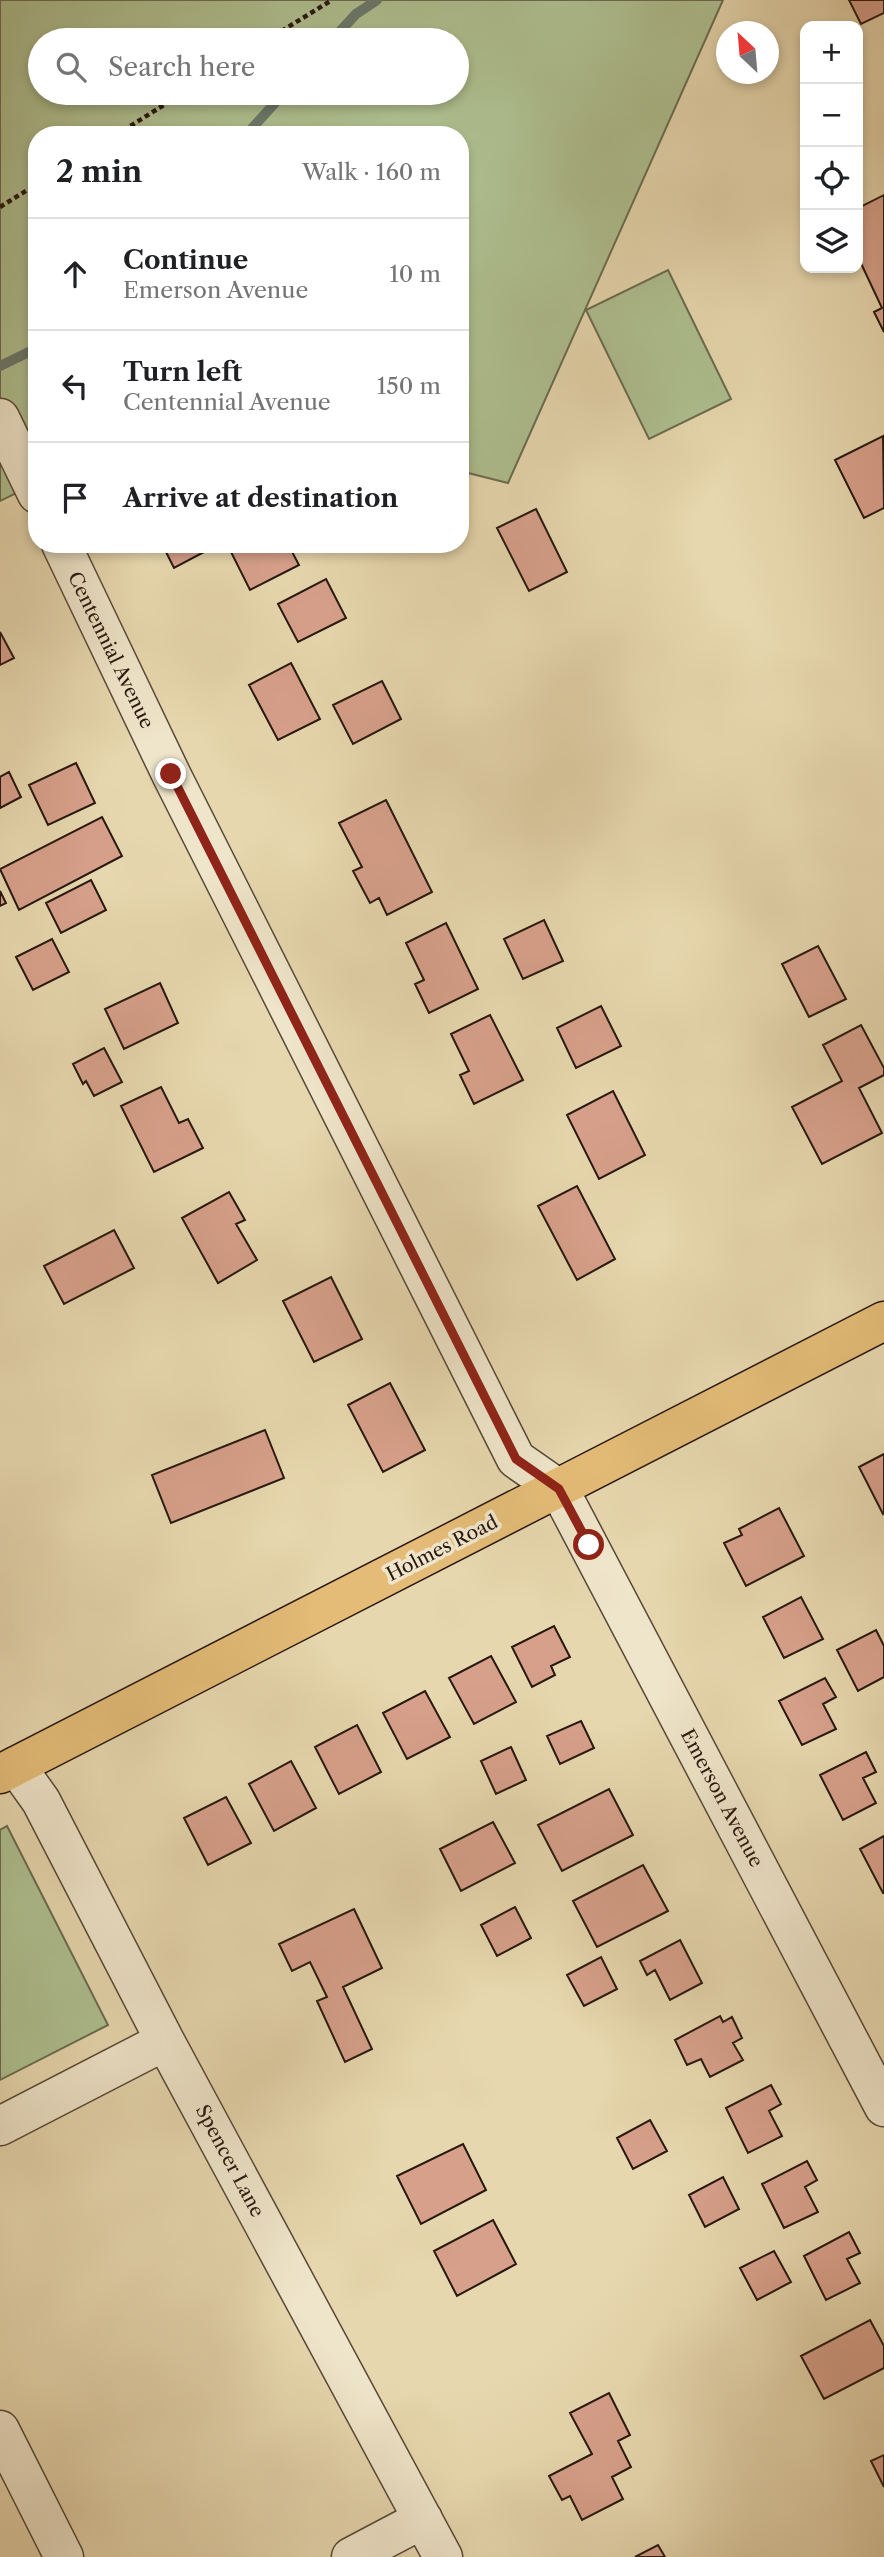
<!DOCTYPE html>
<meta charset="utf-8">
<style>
:root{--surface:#fff;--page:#f2f2f2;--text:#202124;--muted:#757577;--line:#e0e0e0}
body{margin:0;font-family:"Libre Caslon Text",serif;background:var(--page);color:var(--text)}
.controls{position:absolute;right:21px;top:21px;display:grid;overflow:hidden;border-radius:14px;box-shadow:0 4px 10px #0003}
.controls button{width:63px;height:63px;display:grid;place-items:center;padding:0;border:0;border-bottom:2px solid var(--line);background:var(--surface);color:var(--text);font:35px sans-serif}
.compass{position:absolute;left:716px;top:21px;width:63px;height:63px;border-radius:50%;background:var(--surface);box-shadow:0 4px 10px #0003;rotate:334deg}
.stop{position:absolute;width:21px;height:21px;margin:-16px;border:5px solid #8f2418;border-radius:50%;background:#fff}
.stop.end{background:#8f2418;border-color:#fff;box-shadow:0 2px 7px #0008}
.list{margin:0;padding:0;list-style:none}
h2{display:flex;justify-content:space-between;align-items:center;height:91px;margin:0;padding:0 28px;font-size:30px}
h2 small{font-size:23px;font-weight:400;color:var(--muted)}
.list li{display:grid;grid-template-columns:46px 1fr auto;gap:21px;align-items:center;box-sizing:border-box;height:112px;padding:0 28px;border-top:2px solid var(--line)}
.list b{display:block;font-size:26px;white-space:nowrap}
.list p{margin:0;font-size:23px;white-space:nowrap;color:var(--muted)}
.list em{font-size:23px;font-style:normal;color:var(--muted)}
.icon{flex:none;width:38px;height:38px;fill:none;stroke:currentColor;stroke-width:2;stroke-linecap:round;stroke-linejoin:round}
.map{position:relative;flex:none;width:884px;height:2557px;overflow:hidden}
.search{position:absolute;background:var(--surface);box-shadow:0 4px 10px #0003;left:28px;top:28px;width:441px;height:77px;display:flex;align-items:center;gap:18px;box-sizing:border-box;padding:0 24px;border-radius:38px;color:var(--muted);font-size:26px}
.panel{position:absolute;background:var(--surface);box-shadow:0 4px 10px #0003;left:28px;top:126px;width:441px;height:427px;border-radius:28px}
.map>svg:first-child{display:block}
</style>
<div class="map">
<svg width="884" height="2557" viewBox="0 0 884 2557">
<rect width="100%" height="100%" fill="#e7d7ae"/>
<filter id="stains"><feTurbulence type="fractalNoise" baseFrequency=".00286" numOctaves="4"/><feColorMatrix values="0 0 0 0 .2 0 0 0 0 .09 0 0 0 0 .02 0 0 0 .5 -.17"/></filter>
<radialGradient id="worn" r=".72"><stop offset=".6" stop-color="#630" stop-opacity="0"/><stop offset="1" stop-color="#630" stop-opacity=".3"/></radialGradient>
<path fill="#aebf90" stroke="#6a6c50" stroke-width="2" fill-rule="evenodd" d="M0,0H723L508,483L460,471V135H37V483L0,501ZM40,40H457V93H40Z
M668,270L731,399L649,439L586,310Z
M7,1826L108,2025L0,2080V1830Z"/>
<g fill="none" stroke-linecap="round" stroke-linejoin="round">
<path stroke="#6a796b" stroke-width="10" d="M332,40L356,14L377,0
M246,135L284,93
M0,366L37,348"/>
</g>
<path fill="#d7a08b" stroke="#27180f" stroke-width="2" d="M849,0H884V13L861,24Z
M884,195V332L874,312L882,308L858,257V208Z
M883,436L884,508L864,518L835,460Z
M536,509L567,572L529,591L497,528Z
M162,544H219L174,568Z
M245,544H288L299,565L250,590L231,552Z
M326,579L346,618L298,642L278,604Z
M0,632L14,658L0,665Z
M291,663L320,719L278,740L249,685Z
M382,681L401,719L353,744L333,705Z
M76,763L95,803L48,825L29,785Z
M9,772L21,797L0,808V777Z
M386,800L432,892L387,915L379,898L370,903L353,871L362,867L339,823Z
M102,817L122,856L19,910L0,869Z
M91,880L106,910L61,933L46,903Z
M0,891L6,903L0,906Z
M544,920L563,961L523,979L504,939Z
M446,923L478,989L429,1013L415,984L424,980L406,943Z
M52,939L69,972L33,990L16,957Z
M818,946L846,999L809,1017L782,964Z
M160,983L178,1023L124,1049L105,1009Z
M601,1006L621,1046L576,1068L557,1028Z
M490,1015L523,1080L474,1104L460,1075L469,1071L451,1034Z
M861,1025L884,1068V1075L859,1088L882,1133L822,1164L792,1107L842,1081L823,1045Z
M104,1048L122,1082L94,1096L86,1081L83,1084L73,1064Z
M161,1087L179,1123L188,1119L203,1148L154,1172L121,1106Z
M613,1091L645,1155L599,1179L567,1115Z
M577,1186L615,1259L577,1280L538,1206Z
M229,1192L245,1220L236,1224L257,1260L218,1283L182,1218Z
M114,1230L134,1268L64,1304L44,1266Z
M331,1277L362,1339L314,1362L283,1301Z
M390,1383L425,1450L383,1472L348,1405Z
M265,1430L284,1478L171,1523L152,1475Z
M884,1454V1513L883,1514L859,1467Z
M779,1508L804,1556L746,1586L724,1543L742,1535L739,1529Z
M801,1597L823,1639L784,1658L763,1617Z
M554,1626L570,1657L551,1666L555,1675L532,1687L512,1647Z
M876,1630L884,1646V1677L858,1691L837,1650Z
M491,1656L516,1702L474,1724L449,1678Z
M825,1678L836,1697L823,1704L836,1729L802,1745L779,1701Z
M425,1691L450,1737L407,1759L383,1713Z
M581,1721L594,1748L560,1764L547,1736Z
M357,1725L381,1772L339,1794L315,1747Z
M511,1747L526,1780L496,1794L481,1761Z
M866,1752L876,1772L863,1778L876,1803L843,1820L820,1775Z
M291,1761L316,1808L274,1831L249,1784Z
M609,1789L633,1835L562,1871L538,1825Z
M226,1797L251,1843L208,1865L184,1818Z
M493,1822L515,1863L461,1891L440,1849Z
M884,1836V1893H883L860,1849Z
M643,1865L668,1911L597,1947L573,1901Z
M515,1907L531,1938L497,1956L481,1925Z
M354,1909L382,1968L343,1987L372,2049L345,2062L317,2001L327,1997L310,1962L292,1971L279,1944Z
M680,1940L702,1983L670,2000L655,1970L647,1975L640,1961Z
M601,1957L617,1989L584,2006L567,1975Z
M720,2016L723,2022L732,2017L742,2038L733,2043L743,2060L710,2077L701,2059L687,2065L675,2040Z
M771,2085L781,2104L769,2111L782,2136L748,2153L726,2108Z
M650,2120L667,2151L633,2169L617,2138Z
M463,2144L486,2190L421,2224L397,2176Z
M807,2161L817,2180L805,2187L818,2212L784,2228L762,2184Z
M723,2177L739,2209L705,2227L689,2195Z
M493,2220L516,2264L457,2296L434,2251Z
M849,2232L860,2253L847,2259L860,2283L826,2300L804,2256Z
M774,2251L791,2282L757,2300L740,2268Z
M870,2320L884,2346V2368L824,2399L801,2356Z
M609,2393L630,2435L618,2441L631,2467L612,2477L623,2499L582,2520L570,2496L562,2500L549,2476L592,2454L570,2413Z
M884,2455V2487L871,2461Z
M658,2545L665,2557H635Z"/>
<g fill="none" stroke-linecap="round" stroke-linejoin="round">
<g stroke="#574837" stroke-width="41">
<path id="minor" d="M0,418L37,494
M61,544L171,774L516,1459L559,1489L884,2107
M16,1766L41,1801L165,2041L443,2557
M0,2126L165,2041
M0,2430L64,2557
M351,2557L423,2519"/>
</g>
<g stroke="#27180f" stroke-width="41">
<path id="major" d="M0,1774L884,1321"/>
</g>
<path stroke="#27180f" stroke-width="4.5" stroke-dasharray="5 3.5" stroke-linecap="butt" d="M267,40L332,0
M116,135L183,93
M0,207L37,184"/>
<use href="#minor" stroke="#efe5ca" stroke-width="38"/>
<use href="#major" stroke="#e4bc77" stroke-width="38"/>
</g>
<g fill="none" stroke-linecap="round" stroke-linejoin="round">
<path stroke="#8f2418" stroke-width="9" d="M171,774L516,1459L559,1489L589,1545"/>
</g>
<g text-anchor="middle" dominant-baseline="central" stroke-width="7" stroke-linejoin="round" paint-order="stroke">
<g font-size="19" fill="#27180f" stroke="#efe5ca">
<text transform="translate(111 650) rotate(64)">Centennial Avenue</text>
<text transform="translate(442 1548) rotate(-27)">Holmes Road</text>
<text transform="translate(722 1798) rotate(62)">Emerson Avenue</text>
<text transform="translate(230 2161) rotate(62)">Spencer Lane</text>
</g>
</g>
<rect width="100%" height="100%" filter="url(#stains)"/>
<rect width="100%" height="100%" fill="url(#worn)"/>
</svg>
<div class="controls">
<button>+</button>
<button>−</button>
<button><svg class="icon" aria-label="locate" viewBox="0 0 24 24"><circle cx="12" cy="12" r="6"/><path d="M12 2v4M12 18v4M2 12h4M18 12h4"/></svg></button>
<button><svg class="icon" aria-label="layers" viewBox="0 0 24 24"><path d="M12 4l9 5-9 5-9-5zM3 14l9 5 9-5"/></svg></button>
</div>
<svg class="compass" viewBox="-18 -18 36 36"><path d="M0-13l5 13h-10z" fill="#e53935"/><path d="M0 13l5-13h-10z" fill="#757577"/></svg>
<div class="stop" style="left:589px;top:1545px"></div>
<div class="stop end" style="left:171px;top:774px"></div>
<div class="search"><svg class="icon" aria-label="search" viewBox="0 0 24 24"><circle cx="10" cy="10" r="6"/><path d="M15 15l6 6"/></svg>Search here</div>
<section class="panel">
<h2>2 min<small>Walk · 160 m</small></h2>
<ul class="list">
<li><svg class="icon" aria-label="ahead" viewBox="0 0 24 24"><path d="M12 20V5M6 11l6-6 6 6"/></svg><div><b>Continue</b><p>Emerson Avenue</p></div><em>10 m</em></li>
<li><svg class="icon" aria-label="left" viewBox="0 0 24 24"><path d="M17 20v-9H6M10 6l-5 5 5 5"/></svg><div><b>Turn left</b><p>Centennial Avenue</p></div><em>150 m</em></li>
<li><svg class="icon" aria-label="arrive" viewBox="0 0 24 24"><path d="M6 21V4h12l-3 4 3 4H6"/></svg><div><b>Arrive at destination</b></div></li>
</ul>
</section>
</div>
